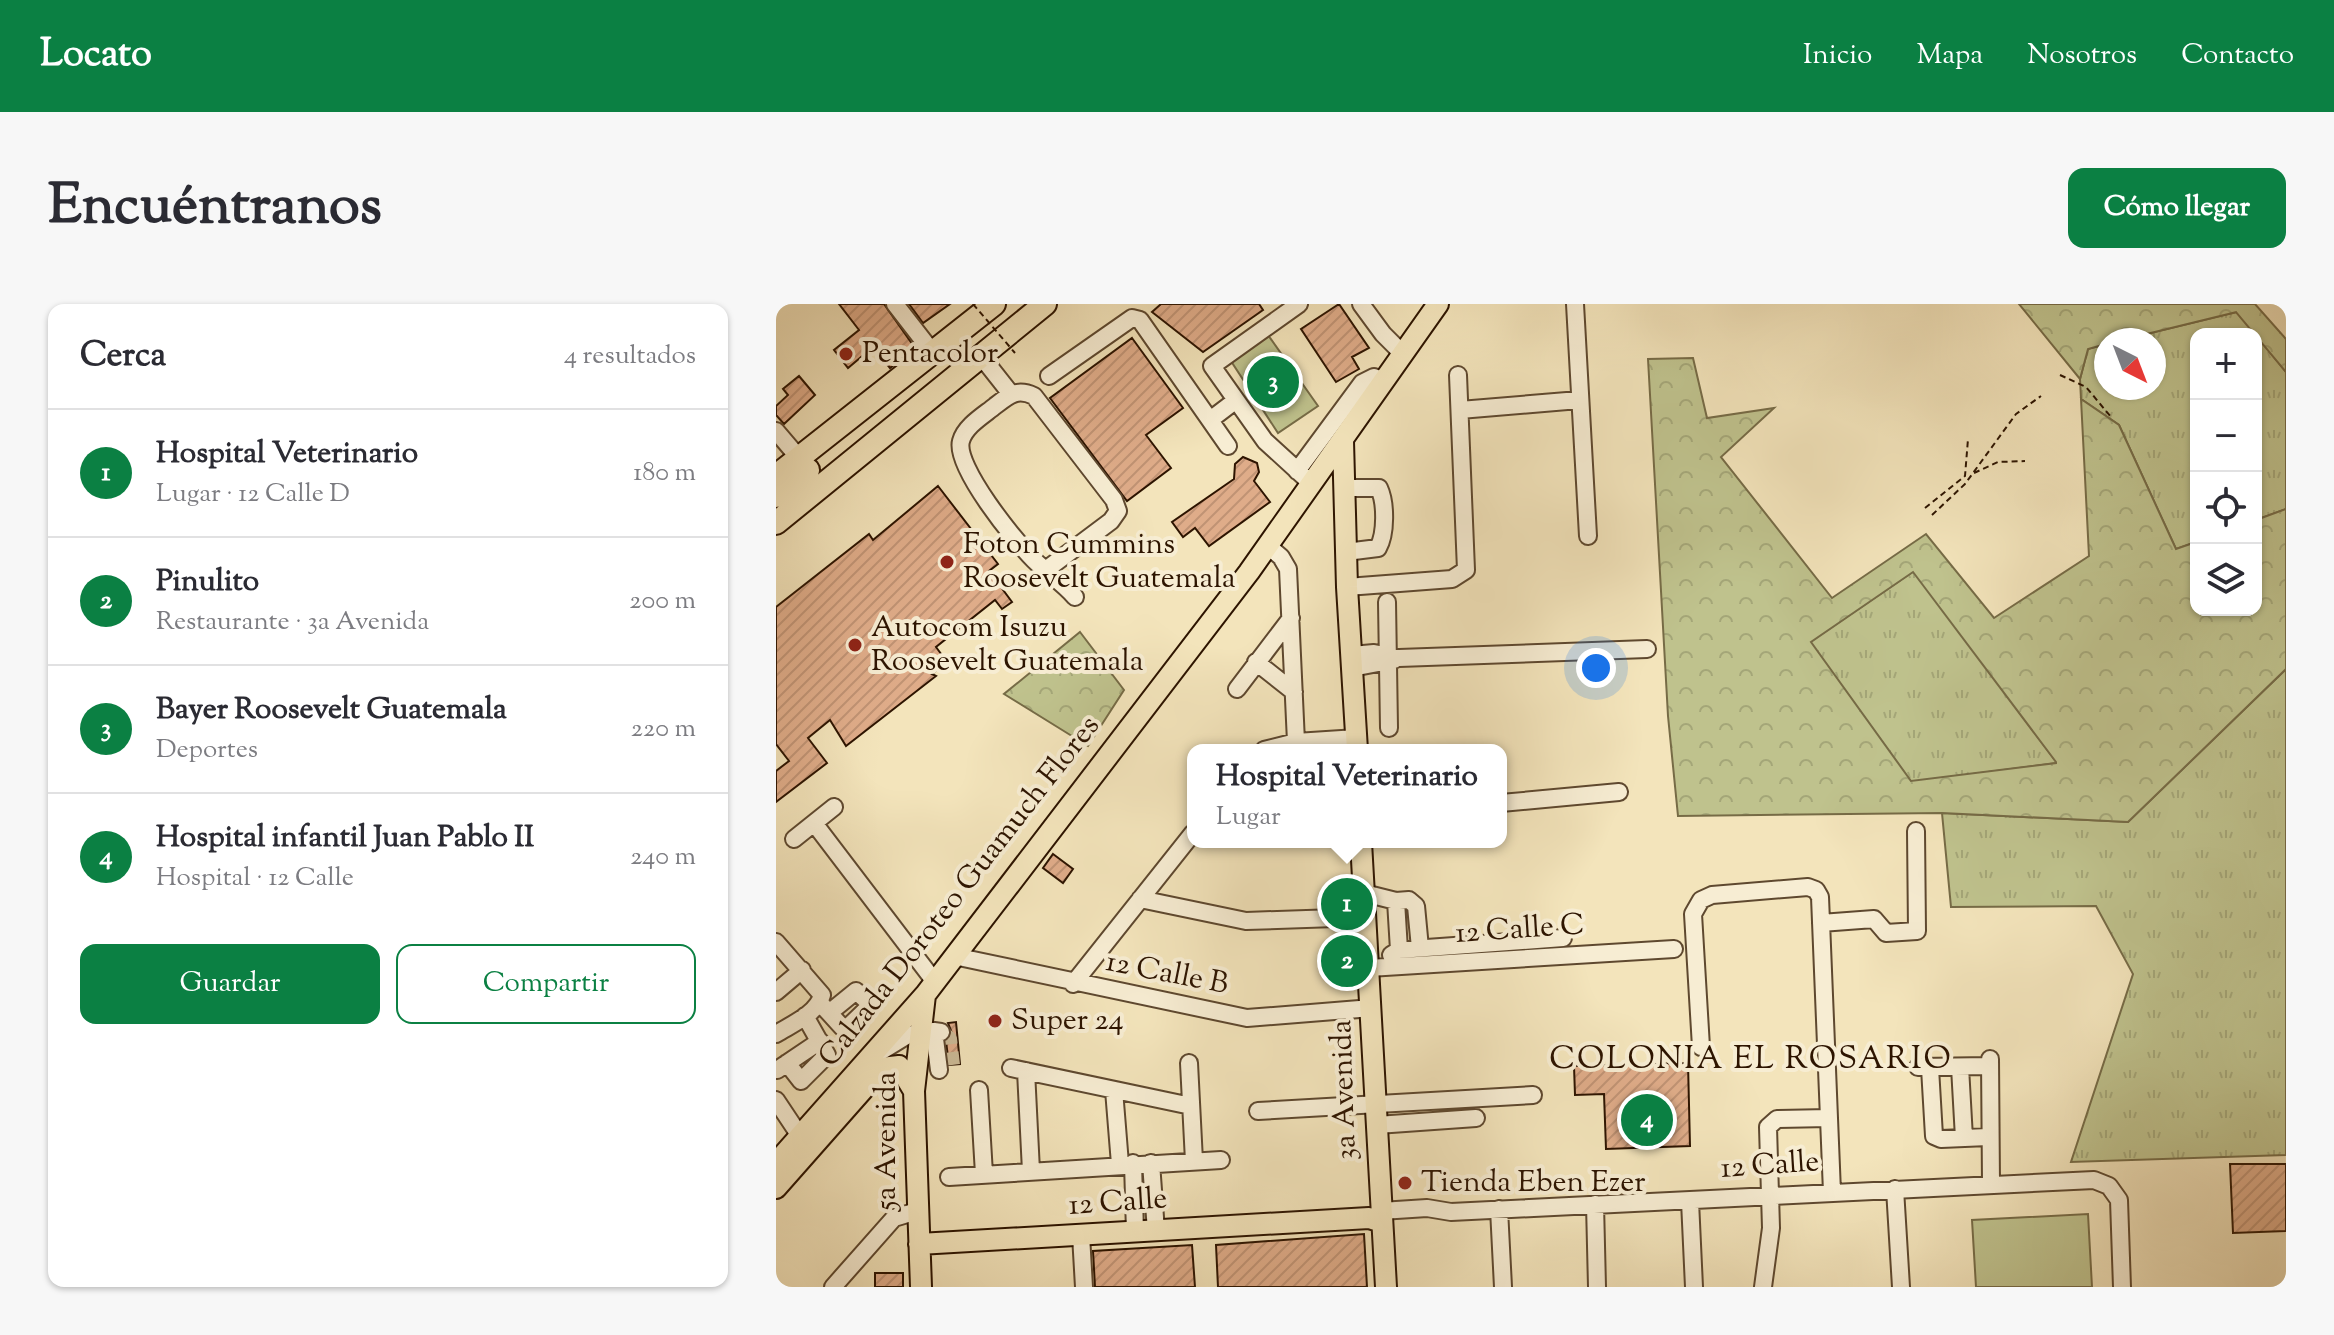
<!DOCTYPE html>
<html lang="es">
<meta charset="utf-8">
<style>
:root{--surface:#fff;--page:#f7f7f7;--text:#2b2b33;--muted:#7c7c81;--line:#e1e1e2;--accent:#0b8043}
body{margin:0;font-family:"Sorts Mill Goudy",serif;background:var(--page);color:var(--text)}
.controls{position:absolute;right:24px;top:24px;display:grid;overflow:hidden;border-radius:16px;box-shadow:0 2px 6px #0004}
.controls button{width:72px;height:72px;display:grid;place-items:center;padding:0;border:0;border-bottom:2px solid var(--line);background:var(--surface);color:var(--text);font:40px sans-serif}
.compass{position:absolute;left:1318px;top:24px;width:72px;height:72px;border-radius:50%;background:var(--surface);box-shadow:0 2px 6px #0004;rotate:138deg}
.you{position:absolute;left:820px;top:364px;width:28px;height:28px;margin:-20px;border:6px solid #fff;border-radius:50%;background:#1a73e8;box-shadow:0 0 0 12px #1a73e833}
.badge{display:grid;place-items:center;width:52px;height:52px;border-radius:50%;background:var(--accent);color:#fff;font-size:26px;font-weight:700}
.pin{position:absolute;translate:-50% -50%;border:4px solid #fff;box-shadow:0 2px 8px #0006}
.popup{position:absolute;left:411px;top:440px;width:320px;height:104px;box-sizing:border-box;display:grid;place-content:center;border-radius:16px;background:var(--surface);filter:drop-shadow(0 2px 6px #0005);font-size:26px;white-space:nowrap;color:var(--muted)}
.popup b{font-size:30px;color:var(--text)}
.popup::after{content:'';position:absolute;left:50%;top:100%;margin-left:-16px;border:16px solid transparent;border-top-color:var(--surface)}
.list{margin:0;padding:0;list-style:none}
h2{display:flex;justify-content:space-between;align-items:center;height:104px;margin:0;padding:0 32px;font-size:34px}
h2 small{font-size:26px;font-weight:400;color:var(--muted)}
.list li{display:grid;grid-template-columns:52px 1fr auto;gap:24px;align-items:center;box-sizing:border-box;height:128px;padding:0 32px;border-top:2px solid var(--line)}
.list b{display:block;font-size:30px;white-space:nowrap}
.list p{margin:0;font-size:26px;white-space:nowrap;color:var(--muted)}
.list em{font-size:26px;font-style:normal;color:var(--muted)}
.actions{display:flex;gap:16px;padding:24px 32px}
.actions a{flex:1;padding:18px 0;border:2px solid var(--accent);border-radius:16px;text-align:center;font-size:28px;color:var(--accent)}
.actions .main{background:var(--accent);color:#fff}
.icon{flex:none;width:44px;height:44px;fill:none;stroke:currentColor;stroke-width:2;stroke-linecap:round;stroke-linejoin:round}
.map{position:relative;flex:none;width:1510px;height:983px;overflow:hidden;border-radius:16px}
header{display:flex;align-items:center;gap:48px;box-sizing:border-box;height:112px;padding:0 40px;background:var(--accent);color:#fff}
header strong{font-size:38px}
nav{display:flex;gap:44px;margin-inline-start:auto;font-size:28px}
.intro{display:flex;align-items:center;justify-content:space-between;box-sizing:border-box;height:192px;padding:0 48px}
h1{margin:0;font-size:56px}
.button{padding:20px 36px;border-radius:16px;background:var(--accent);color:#fff;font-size:28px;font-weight:700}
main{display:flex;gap:48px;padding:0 48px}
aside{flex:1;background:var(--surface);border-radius:16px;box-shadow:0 2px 6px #0004}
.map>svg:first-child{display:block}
</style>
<header>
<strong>Locato</strong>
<nav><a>Inicio</a><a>Mapa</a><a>Nosotros</a><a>Contacto</a></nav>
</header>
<div class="intro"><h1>Encuéntranos</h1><a class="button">Cómo llegar</a></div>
<main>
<aside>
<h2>Cerca<small>4 resultados</small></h2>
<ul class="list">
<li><span class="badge">1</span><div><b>Hospital Veterinario</b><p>Lugar · 12 Calle D</p></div><em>180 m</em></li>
<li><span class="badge">2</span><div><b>Pinulito</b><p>Restaurante · 3a Avenida</p></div><em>200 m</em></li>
<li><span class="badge">3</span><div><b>Bayer Roosevelt Guatemala</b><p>Deportes</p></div><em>220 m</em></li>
<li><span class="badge">4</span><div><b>Hospital infantil Juan Pablo II</b><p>Hospital · 12 Calle</p></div><em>240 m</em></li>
</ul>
<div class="actions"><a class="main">Guardar</a><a>Compartir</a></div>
</aside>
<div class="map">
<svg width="1510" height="983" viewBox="0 0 1510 983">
<defs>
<pattern id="grass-tufts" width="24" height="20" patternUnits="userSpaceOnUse" patternTransform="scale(2)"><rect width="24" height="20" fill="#bfc28d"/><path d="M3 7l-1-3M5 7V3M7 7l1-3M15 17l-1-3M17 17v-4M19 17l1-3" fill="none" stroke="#a4a678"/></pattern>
<pattern id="forest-crowns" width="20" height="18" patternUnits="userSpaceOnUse" patternTransform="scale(2)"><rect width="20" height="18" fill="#bfc28d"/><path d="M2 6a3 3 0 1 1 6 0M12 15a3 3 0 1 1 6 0" fill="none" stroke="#a4a678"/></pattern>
<pattern id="building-hatch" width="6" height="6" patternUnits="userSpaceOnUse" patternTransform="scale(2)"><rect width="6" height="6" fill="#dfac89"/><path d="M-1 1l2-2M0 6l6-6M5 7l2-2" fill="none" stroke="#c09374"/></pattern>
</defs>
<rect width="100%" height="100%" fill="#f3e4bb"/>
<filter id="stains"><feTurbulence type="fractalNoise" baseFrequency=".0025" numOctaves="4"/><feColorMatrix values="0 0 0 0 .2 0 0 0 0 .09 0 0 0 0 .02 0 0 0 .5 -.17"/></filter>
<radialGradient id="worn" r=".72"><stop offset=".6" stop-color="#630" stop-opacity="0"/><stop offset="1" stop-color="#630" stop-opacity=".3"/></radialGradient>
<path fill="url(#grass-tufts)" stroke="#766b46" stroke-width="2" d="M1461,8L1479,30H1420V238L1400,245L1343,121L1305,95L1304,75L1312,45L1330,40V84H1378V36H1346Z
M1480,31L1510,68V205L1480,216Z
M1138,267L1281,459L1135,478L1034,338Z
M1510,365V851L1295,858L1357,670L1320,602L1175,603L1166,509L1352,518Z"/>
<path fill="url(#forest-crowns)" stroke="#766b46" stroke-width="2" fill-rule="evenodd" d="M1243,0H1479L1510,35V68L1460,8L1346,36H1330V40L1312,45L1304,75Z
M917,54L931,114L998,104L945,153L1056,294L1150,230L1218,314L1313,252L1305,95L1343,121L1400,245L1420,238V306H1480V216L1510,205V365L1352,518L1166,509L902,512L892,412L872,55ZM1137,268L1280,458V459L1135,477L1035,338Z
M304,328L348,386L312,442L228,390Z"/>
<path fill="#bfc28d" stroke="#766b46" stroke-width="2" d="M492,31L542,102L502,129L453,54Z
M1312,910L1316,983H1200L1196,916Z"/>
<path fill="url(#building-hatch)" stroke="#2d1400" stroke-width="2" d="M63,0H108L139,44L114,64L97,43L72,64L58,46L83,26Z
M133,0H174L147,19Z
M385,0H483L487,6L427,48L376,8Z
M563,0L593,44L576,53L583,65L560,78L525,25Z
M356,34L407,104L370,131L395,164L351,197L274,94Z
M23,72L39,91L8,120L0,111V102L12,91L7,85Z
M467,153L481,159L483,168L478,177L494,198L433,242L419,224L407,233L396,218L458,175L459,160Z
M162,182L222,260L213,267L236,298L226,305L219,296L160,343L171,358L156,370L160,372L70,442L54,416L32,434L51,459L0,498V467L13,457L0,440V303L93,230L97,236Z
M277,550L297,565L287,579L267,564Z
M180,718L184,760L173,761L170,737L176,729L172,719Z
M912,759L914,842L830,845L828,790L799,791L798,762Z
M1454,860H1510V927L1457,929Z
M588,930L591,983H442L440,941Z
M416,941L419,983H319L317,947Z
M99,969H127V983H99Z"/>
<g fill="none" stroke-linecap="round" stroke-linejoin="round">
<path stroke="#cbba96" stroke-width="16" stroke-dasharray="16 8" stroke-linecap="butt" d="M165,728L173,735L176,761"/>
<g stroke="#5e482f" stroke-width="20">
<path id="minor" d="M119,0L157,49
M523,0L436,62L489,137L535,179
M585,0L607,30L627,50
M799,0L812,232
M205,52L235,90
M273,72L356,14L364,16L452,142
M684,106L803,96
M434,116L459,97
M0,127L23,154
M521,167L586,79L598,73L608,78
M568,184H603C610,199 610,230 602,244L570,248
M491,241L505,253L512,265L520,438
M271,265L335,217L342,207L338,196L258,92C241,84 233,91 219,102C208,111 189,122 185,137C178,162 239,237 258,256C271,269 287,279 299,293
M571,283L676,275L690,266L682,71
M611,298L613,424
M576,351L598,349L623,354L871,345
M480,358L518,388
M576,364L618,356
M461,385L515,314
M488,446L520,438L581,434
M725,499L843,488
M38,519L159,678
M18,535L58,503
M588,589L620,597L633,596L640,602L644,644
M364,595L470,617L589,613
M1045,619L1098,615L1110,629L1141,627L1140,527
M0,638L46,691C41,710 16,720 0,730
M623,646L787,634
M615,651L623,646L620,597
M178,652L471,714L596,704
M593,664L898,645
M297,680L417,529
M0,688L26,666
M44,699L66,723L70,725L95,701L80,687L53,709
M925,743L917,610L925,596L936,591L1032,583L1040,586L1044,593L1056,888
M101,750L132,731L158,727
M1214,755L1215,879
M11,759L25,777L51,751L29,712
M413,759L418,857
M1142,763L1214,762
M1184,763L1188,834
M235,764L415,802
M1154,764L1158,832L1165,835L1212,833
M1,766L44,737
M163,766L158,727L165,728
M250,767L255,867
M203,786L208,870
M338,786L344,860
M0,796L30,841
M482,807L757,791
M601,821L700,814
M357,859L359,928
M375,859L380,927
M173,873L445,856
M1119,885L1125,983
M914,897L918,983
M819,900L821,983
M723,905L727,983
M605,907L651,904L675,908L1318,876L1333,882L1343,896L1346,983
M305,931L308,983
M57,983L118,914L141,907
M987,983L995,924L992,823L1001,815L1053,814"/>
</g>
<g stroke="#2d1400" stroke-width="24">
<path id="major" d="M567,137L571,283L581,446
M585,538L610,983
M0,859L149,691L473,268L662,0
M0,884L106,764L123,762L138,787
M143,940L593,914L606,918
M145,983L138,787L149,691"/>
</g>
<g stroke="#2d1400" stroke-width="26">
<path id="highway" d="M0,172L218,0
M0,192L32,166
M0,219L269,0"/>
</g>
<path stroke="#2d1400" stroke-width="2" stroke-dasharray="6 4" stroke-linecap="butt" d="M1284,71L1310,83L1335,113
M1198,169L1222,158L1249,157
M1149,204L1189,172L1192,135
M1156,211L1189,180L1240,110L1265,92"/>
<use href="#minor" stroke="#f7edd3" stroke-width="16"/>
<use href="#major" stroke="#f3e4bb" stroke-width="20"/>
<use href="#highway" stroke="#f3e4bb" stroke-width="22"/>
<path stroke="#2d1400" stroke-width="2" stroke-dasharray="6 4" stroke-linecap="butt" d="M197,0L239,49"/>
</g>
<g fill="#8f2418" stroke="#f7edd3" stroke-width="3">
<circle cx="70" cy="50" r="8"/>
<circle cx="171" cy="258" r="8"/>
<circle cx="79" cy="341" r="8"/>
<circle cx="219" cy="717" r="8"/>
<circle cx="629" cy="879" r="8"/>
</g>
<g text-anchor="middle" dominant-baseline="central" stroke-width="8" stroke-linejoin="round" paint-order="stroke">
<g font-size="30" fill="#2d1400" stroke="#f7edd3" text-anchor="start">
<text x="86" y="50">Pentacolor</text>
<text x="187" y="241">Foton Cummins<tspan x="187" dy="34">Roosevelt Guatemala</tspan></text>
<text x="95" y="324">Autocom Isuzu<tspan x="95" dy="34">Roosevelt Guatemala</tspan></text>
<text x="235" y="717">Super 24</text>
<text x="645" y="879">Tienda Eben Ezer</text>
</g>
<g font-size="30" fill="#2d1400" stroke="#f7edd3">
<text transform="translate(184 588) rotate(-52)">Calzada Doroteo Guamuch Flores</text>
<text transform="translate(744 626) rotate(-4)">12 Calle C</text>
<text transform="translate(391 670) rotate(11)">12 Calle B</text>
<text transform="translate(569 786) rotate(-92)">3a Avenida</text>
<text transform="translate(111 837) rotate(-90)">5a Avenida</text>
<text transform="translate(994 862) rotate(-4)">12 Calle</text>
<text transform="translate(342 899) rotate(-4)">12 Calle</text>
</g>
<g font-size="32" letter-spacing="2" fill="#2d1400" stroke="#f7edd3">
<text x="975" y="756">COLONIA EL ROSARIO</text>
</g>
</g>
<rect width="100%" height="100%" filter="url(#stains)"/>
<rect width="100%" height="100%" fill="url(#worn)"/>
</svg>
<div class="controls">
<button>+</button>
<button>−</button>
<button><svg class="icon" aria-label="locate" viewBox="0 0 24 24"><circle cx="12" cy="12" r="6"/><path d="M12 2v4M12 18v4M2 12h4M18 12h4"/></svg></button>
<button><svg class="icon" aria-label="layers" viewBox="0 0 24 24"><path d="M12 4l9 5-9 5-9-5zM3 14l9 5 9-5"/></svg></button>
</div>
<svg class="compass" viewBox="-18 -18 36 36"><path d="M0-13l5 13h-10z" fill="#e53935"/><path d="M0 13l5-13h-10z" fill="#7c7c81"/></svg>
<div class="you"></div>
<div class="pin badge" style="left:571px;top:600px">1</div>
<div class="popup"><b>Hospital Veterinario</b>Lugar</div>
<div class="pin badge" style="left:571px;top:657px">2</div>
<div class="pin badge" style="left:497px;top:78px">3</div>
<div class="pin badge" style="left:871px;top:816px">4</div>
</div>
</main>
